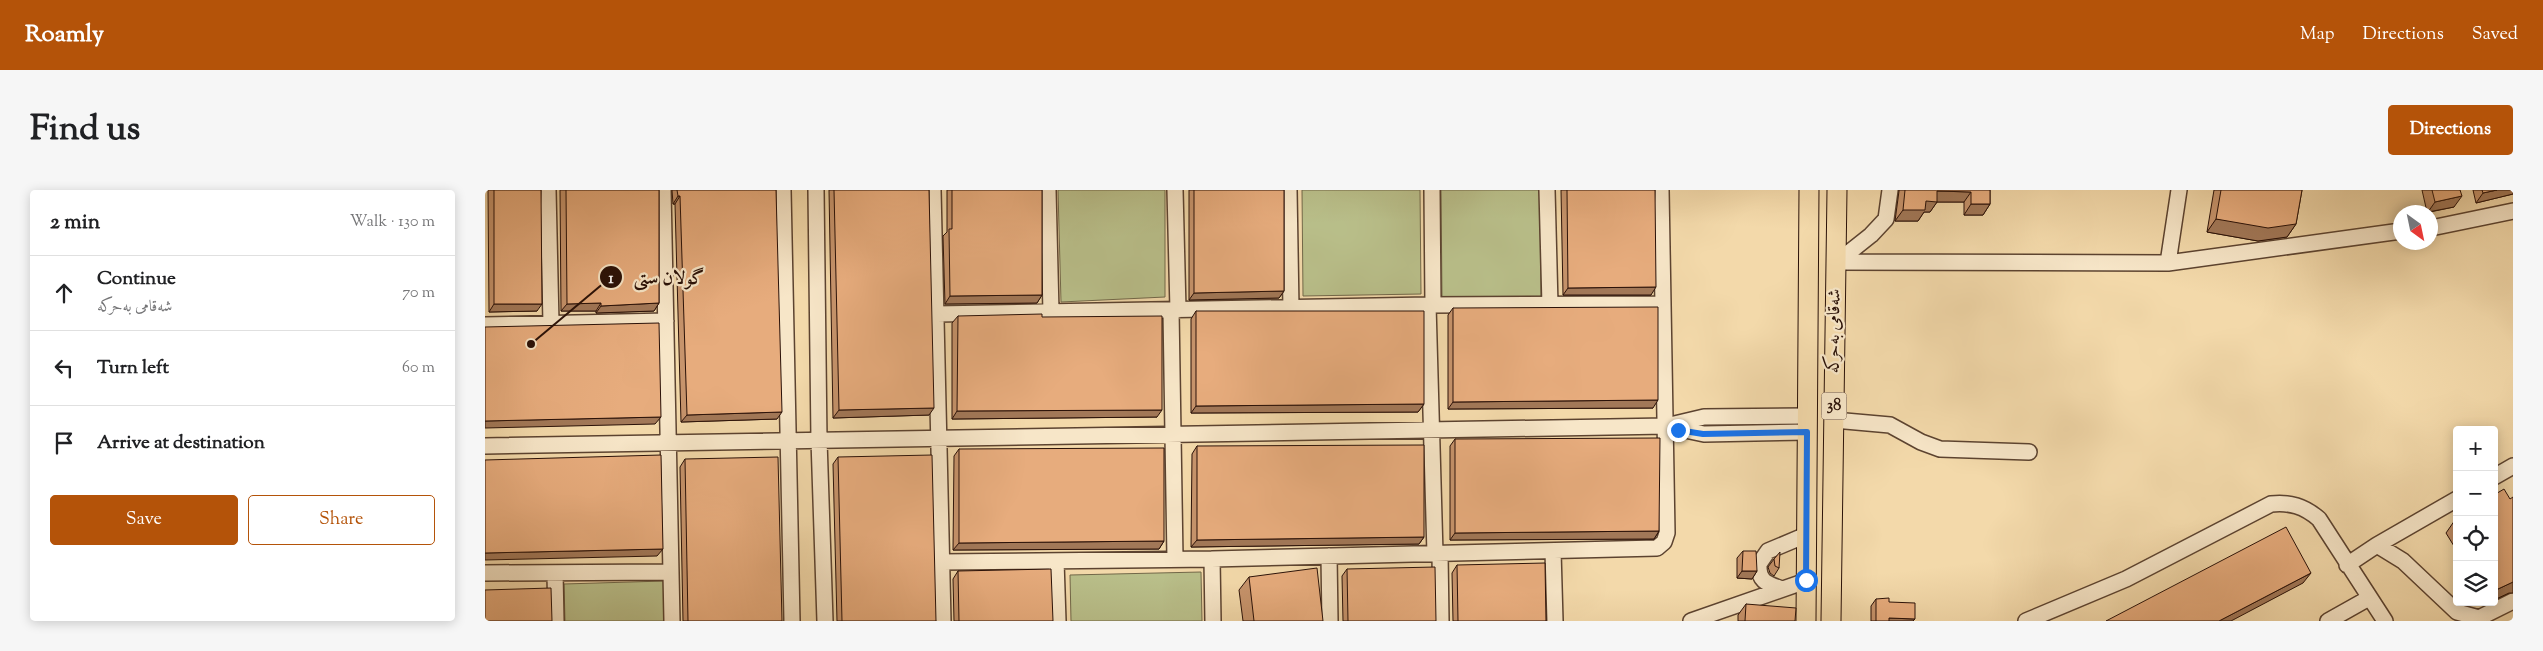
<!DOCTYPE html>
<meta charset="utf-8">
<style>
:root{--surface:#fff;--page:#f6f6f6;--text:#202124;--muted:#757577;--line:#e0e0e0;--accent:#b45309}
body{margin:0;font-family:"Sorts Mill Goudy",Amiri,serif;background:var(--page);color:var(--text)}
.controls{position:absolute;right:15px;bottom:15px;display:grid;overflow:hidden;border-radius:5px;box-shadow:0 2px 12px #0003}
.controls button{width:45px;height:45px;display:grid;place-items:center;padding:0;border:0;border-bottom:1px solid var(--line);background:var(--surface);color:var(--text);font:25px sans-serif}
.compass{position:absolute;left:1908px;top:15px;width:45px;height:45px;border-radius:50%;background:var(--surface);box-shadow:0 2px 12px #0003;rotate:147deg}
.stop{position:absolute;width:15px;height:15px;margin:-11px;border:4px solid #1a73e8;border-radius:50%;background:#fff}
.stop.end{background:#1a73e8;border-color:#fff;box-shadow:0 1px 5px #0008}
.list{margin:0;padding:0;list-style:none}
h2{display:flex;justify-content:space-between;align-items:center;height:65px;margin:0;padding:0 20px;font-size:21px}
h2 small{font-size:16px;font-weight:400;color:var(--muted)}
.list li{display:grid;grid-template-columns:32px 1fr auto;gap:15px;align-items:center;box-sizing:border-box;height:75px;padding:0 20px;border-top:1px solid var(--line)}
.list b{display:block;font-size:19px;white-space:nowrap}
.list p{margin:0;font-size:16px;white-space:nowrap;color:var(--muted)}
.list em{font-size:16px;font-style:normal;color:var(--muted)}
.actions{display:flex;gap:10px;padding:15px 20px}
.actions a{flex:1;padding:11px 0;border:1px solid var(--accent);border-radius:5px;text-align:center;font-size:18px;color:var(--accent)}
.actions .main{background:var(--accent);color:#fff}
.icon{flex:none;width:28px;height:28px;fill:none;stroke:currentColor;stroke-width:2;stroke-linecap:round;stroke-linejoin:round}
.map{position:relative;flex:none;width:2028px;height:431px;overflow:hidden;border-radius:5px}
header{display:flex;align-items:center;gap:30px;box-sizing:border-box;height:70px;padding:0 25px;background:var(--accent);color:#fff}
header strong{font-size:24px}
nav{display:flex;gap:28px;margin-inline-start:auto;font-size:18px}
.intro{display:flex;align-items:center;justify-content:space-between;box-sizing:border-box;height:120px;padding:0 30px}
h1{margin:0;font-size:35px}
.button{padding:12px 22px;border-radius:5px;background:var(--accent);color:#fff;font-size:18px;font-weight:700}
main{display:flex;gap:30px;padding:0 30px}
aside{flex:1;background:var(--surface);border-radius:5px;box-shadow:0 2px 12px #0003}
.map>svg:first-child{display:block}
</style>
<header>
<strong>Roamly</strong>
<nav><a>Map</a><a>Directions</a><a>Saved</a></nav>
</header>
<div class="intro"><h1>Find us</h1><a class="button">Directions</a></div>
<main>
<aside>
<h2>2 min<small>Walk · 130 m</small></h2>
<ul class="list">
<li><svg class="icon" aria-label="ahead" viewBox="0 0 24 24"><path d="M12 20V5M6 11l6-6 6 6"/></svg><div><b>Continue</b><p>شەقامی بەحرکە</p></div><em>70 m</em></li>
<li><svg class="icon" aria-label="left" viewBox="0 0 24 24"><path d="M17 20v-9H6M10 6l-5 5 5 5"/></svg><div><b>Turn left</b></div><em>60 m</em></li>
<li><svg class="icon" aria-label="arrive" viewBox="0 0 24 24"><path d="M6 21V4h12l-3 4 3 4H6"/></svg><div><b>Arrive at destination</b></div></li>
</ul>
<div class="actions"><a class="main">Save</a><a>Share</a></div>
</aside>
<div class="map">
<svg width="2028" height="431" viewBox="0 0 2028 431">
<rect width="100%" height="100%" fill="#f3d9aa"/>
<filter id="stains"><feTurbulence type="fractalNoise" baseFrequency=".004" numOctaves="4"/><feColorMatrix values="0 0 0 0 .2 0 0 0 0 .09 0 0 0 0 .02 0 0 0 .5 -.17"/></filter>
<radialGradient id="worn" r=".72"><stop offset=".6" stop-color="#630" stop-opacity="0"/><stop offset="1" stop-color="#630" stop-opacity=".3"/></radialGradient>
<path fill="#b9bf8a" stroke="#726849" d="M573,0H680V107L576,112Z
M817,0H935L936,104L818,106Z
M956,0H1055L1056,107L957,108Z
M716,382L717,431H586L585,385Z
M179,391L180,431H80L79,394Z"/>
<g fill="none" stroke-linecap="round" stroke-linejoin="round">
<g stroke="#5c4330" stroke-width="18">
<path id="minor" d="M63,0L66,133
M178,0L187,431
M298,0L307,431
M331,0L334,250L340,431
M448,0L458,431
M563,0L566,122
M690,0L693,120
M804,0L806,119
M947,0L948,115
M1062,0L1065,115
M1946,38L2028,21
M1352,72L1683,73L1916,41
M1352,72L1386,45L1401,29L1405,0
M1683,73L1694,0
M943,115L950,364
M686,120L690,369
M452,124L943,115L1178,114
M0,135L181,131
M1349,230L1405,235L1436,252L1455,259L1544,262
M1181,236L1219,244L1322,242
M0,256L1181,236L1219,227L1322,226
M2009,287L2028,276
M1892,355L1972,309
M1068,361L1070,431
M955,364L956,431
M844,366L845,431
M727,369L728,431
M571,371L573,431
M457,372L727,369L1172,358L1179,352L1182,343L1176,0
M1862,375L1892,355L1918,371L1972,422L1994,428L2028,411
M0,383L185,382
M70,383L71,431
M1297,399C1283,394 1273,392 1274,374L1283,361L1321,345
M1206,431L1321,391
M1541,431L1641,389L1786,314C1805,312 1819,316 1834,329L1900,431
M1843,431L1884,408"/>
</g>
<g stroke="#2a1108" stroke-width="21">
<path id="major" d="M1321,431L1324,0
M1346,431L1352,0"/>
</g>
<use href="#minor" stroke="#f7e6c8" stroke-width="15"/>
<use href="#major" stroke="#f3d9aa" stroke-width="19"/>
</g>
<path fill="#c7946c" stroke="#2a1108" d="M3,0H56L52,121L4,122Z
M75,0H174V113L169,121L111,123V121H76Z
M187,0H291L292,229L196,232L190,14H188Z
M344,0H444V225L348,228Z
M462,0H557V105L552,113L460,114L458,46L462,42Z
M704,0H799V101L794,108L704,110Z
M1076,0H1170L1166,105H1078Z
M1414,0H1505V14L1498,25H1479V12H1452L1445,22H1439L1433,31H1410L1414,1Z
M1729,0H1817L1811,34L1802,47L1773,51L1722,42Z
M1937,0H1975L1969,17L1945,22H1942Z
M1988,0H2028V4L1991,13Z
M968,118L1168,218L963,219V125Z
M711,121L939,214L933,222L706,223V129Z
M473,126L672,227L467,229V133Z
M970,249L1174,341L1169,349L965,350V256Z
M712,256L939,347L934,354L706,357L707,264Z
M474,259L679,351L674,359L468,360L469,266Z
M353,267L451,431H352L348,274Z
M200,269L297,431H198L195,277Z
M2009,305L2025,309L2024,403L2009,410Z
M1972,329V361L1961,343L1970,330Z
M1258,361L1272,381L1267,389L1252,388V368Z
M1289,369L1294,378L1289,386L1285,383L1283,377Z
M972,375L1061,431H968L967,383Z
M862,379L951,431H858L857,386Z
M473,381L568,431H469L468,389Z
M764,387L838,431H758L754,400Z
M1391,409L1430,429L1428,431H1386V416Z
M1261,414L1310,431H1253V425Z"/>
<path fill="#a27858" stroke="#2a1108" d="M2012,0H2028V4L1991,13L1998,3Z
M1452,1L1486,2L1479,12H1452L1445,22H1439L1433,31H1410L1418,20L1441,11Z
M193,6H195L190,14H188Z
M1977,6L1969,17L1943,22L1950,12Z
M1486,14H1505L1498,25H1479Z
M1731,29L1811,34L1802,47L1773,51L1722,42Z
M1171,97L1166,105H1078L1083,98Z
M799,101L794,108L704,110L709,103Z
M557,105L552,113L460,114L465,106Z
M116,113L111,121H76L82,114Z
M174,113L169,121L111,123L116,116Z
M9,114H57L52,121L4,122Z
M1173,210L1168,218L963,219L968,212Z
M939,214L933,222L706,223L711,216Z
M449,218L444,225L348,228L354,220Z
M677,220L672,227L467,229L472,221Z
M297,222L292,229L196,232L202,225Z
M176,227L170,234L0,238V231Z
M1174,341L1169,349L965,350L970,343Z
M939,347L934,354L706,357L712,350Z
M679,351L674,359L468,360L474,353Z
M178,359L172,366L0,370V363Z
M1257,381H1272L1267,389L1252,388Z
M1826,383L1818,393L1746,431H1734Z
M2028,392V403H2024L2009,410V405L2013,399Z
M1404,428L1430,429L1428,431H1402Z"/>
<path fill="#e7ac7d" stroke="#2a1108" d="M9,0H56L57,114H9Z
M81,0H174V113L116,116V113L82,114Z
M192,0H291L297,222L202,225L195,6H193Z
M349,0H444L449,218L354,220Z
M467,0H557V105L465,106L464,39H467Z
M709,0H799V101L709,103Z
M1082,0H1170L1171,97L1083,98Z
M1420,0H1505V14H1486V2L1452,1V12L1441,11L1440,20H1418Z
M1736,0H1817L1811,34L1783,38L1731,29Z
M1947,0H1975L1977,6L1950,12Z
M1997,0H2012L1998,3Z
M1173,117V210L968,212V118Z
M711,121H939V214L711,216Z
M557,124V127L677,126V220L472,221L473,126Z
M174,133L176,227L0,231V137Z
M1175,248L1174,341L970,343V249Z
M939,255V347L712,350V256Z
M679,258V351L474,353V259Z
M176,265L178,359L0,363V270Z
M447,265L451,431H357L353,267Z
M293,267L297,431H203L200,269Z
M2019,299L2025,309L2028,307V392L2013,399L2009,393V305Z
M1801,337L1826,383L1734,431H1621Z
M1258,361H1271L1272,381H1257Z
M1295,362L1294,378L1290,376L1289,369Z
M1060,373L1061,431H973L972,375Z
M950,377L951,431H863L862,379Z
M832,378L838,431H769L764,387Z
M566,379L568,431H474L473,381Z
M66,398L67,431H0V400Z
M1404,408V412L1430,413V429L1404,428V431H1391V409Z
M1261,414L1311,418L1310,431H1260Z"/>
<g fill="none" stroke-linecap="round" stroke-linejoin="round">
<path stroke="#1a73e8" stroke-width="6" d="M1193,240L1218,244L1322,242L1321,390"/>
</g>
<g text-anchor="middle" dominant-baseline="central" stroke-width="4.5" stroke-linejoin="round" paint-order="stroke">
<rect fill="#f7e6c8" stroke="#685142" stroke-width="1" x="1336.5" y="202.5" width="25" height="27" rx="4"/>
<g font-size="16" font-weight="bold" fill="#2a1108">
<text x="1349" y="216">38</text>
</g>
<g font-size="18" fill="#2a1108" stroke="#f7e6c8">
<text transform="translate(1350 141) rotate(-89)">شەقامی بەحرکە</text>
</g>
</g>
<path fill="none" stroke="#2a1108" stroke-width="2" d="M46 154L126 87"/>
<g fill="#2a1108" stroke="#f7e6c8" stroke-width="2">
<circle cx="46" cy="154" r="5"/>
<circle cx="126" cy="87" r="12"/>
</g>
<g font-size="15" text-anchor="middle" font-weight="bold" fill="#fff">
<text x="126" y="93">1</text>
</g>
<g font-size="19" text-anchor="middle" font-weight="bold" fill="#2a1108" stroke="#f7e6c8" stroke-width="4.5" stroke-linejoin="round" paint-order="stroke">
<text x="184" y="94">گولان ستی</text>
</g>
<rect width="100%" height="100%" filter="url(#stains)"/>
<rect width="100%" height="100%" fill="url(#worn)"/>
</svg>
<div class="controls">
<button>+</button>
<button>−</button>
<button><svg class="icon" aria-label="locate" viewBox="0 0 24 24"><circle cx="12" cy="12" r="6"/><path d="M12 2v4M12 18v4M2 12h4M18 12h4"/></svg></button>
<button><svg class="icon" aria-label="layers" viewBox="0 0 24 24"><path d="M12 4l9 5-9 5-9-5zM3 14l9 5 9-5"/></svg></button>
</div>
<svg class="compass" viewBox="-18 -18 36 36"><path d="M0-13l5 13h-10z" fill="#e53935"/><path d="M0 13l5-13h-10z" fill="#757577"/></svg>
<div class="stop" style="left:1321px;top:390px"></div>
<div class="stop end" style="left:1193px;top:240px"></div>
</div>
</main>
